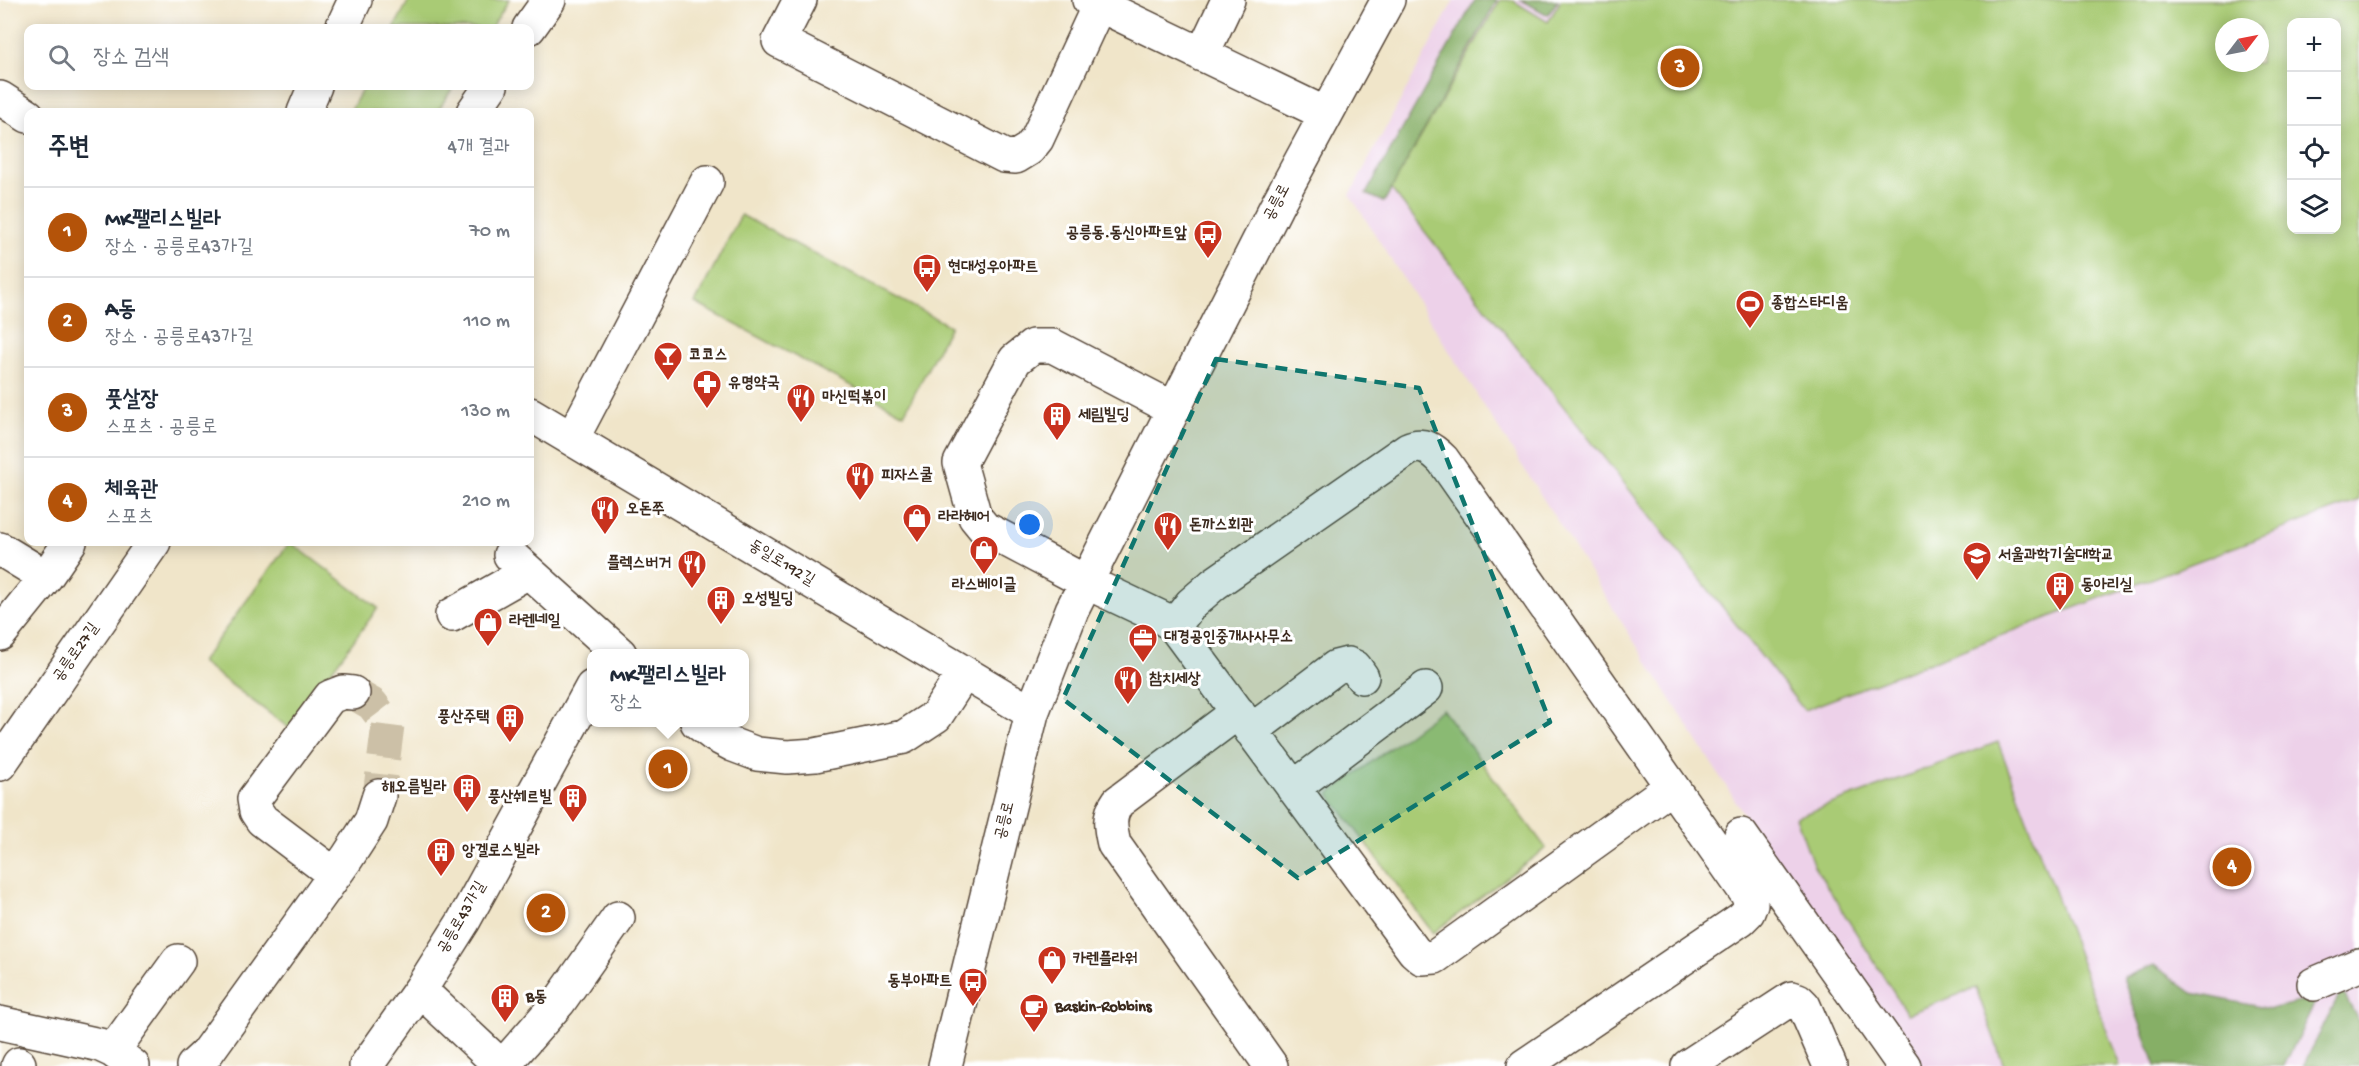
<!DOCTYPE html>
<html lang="ko">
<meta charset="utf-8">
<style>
:root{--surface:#fff;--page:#f6f6f7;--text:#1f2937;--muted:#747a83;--line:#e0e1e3;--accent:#b45309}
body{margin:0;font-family:"Gochi Hand","Poor Story",sans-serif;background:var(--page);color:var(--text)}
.controls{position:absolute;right:18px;top:18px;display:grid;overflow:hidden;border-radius:12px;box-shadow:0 3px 15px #0003}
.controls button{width:54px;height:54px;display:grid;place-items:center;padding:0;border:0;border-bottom:2px solid var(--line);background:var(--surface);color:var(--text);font:30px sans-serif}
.compass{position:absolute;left:2215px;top:18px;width:54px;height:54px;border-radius:50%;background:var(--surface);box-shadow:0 3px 15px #0003;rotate:58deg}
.you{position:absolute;left:1030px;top:525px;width:21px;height:21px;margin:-15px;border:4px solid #fff;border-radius:50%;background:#1a73e8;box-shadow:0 0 0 9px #1a73e833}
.badge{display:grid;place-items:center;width:39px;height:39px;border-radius:50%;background:var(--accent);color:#fff;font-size:20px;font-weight:700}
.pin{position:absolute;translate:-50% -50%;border:3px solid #fff;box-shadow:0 2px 6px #0006}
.popup{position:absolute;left:587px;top:649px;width:162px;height:78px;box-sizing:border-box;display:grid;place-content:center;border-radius:12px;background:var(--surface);filter:drop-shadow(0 2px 4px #0005);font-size:20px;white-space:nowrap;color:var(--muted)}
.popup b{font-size:22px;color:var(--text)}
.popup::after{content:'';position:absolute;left:50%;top:100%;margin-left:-12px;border:12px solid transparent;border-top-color:var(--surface)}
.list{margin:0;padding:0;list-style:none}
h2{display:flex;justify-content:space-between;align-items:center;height:78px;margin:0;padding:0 24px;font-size:26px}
h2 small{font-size:20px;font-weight:400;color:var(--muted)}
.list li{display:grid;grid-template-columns:39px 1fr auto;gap:18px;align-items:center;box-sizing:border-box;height:90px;padding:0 24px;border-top:2px solid var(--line)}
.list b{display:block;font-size:22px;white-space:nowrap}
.list p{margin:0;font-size:20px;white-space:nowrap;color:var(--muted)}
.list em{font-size:20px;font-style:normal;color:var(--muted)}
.icon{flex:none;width:33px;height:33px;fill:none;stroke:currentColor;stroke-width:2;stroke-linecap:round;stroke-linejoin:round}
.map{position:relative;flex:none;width:2359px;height:1066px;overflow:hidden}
.search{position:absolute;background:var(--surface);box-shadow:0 3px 15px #0003;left:24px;top:24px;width:510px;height:66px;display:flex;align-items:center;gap:15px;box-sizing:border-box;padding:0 21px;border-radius:12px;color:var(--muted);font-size:22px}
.panel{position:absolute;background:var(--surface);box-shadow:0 3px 15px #0003;left:24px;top:108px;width:510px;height:438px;border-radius:12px}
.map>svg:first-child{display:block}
</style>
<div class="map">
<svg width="2359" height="1066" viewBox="0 0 2359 1066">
<rect width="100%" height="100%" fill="#fff"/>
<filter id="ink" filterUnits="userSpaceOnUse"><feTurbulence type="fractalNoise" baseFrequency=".0167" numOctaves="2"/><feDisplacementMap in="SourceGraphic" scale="12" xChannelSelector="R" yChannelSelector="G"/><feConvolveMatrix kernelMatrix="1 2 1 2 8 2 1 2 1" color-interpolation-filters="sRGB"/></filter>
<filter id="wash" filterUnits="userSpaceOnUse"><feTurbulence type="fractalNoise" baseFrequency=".008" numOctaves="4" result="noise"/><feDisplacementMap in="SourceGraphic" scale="24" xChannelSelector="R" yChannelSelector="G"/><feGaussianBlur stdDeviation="1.35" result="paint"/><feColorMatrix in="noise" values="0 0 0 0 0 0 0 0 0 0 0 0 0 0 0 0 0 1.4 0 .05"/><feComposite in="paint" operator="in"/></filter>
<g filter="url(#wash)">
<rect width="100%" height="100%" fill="#f0e5c9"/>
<path fill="#edd1e9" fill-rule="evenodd" d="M1454,0H2359V1066H1904L1350,195ZM2292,22H2336V230H2292ZM2224,27H2260V63H2224Z"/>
<path fill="#a9cb74" stroke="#727a49" stroke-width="1.5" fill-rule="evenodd" d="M409,0H509L491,28H394Z
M1500,0H1512L1548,22L1561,0H2359V500L1804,710L1391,189ZM2292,22H2336V230H2292ZM2224,27H2260V63H2224Z
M364,86H454L437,112H350Z
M741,215L950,326L904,414L695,303Z
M290,542L378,608L289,728L201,662Z
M1442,709L1546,848L1433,933L1329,794Z
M1998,742L2120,1066H2004L1976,988L1907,1014L1813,864L1796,817Z"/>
<path fill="#86af66" stroke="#606c42" stroke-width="1.5" d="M1475,0H1497L1384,202L1366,194Z
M1521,0H1558L1548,15Z
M2154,965L2192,993L2270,1009L2317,998L2284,1066H2156L2123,978Z
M2342,990L2359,1022V1066H2303Z"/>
</g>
<g filter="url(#ink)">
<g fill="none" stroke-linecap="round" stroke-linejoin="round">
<path stroke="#ccc0a7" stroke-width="33" stroke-dasharray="33 16" stroke-linecap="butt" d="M353,693L372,704L388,725L379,796"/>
<g stroke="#564638" stroke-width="36">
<path id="minor" d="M800,0L779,41L1004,156L1016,157L1029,149L1037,139L1099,5
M1089,0L1326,114
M342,28L355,0
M529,28L549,0
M1202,55L1228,0
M0,98L28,116
M304,112L315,86
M473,112L491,86
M1174,409L1053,346H1033L1015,360L960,463L975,517L984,528L1086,582L1164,619L1174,626L1414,951L1422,958L1435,957L1671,787
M530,414L1032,713
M572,439L707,182
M0,549L46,577
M510,555L620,654
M452,615L528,572
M1174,626L1191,604L1214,584L1408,449C1423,442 1432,449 1443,460L1747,894L1751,904L1748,912L1741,919L1524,1066
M0,634L46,577L70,542
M1238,712L1118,802C1108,816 1110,827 1114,844L1271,1066
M697,722L714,735L733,745L757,754L787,757L815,755L904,737L936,716L964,673
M1251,731L1336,667L1348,664L1355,667L1362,677
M0,764L154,542
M1293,788L1426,688
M1741,835L1904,1066
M335,875L262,820L256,811L254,799L330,697L343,692L353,693
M2314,984L2359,965
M420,990L501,1066
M0,1023L100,1045L113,1051L133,1066
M113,1051L178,961
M18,1066L19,1064
M193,1066L206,1054L347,858L371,821L379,796
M366,1066L420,990L463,922L592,687
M503,1066L559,1002L618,918
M945,1066L1032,713L1072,610L1276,207L1388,0
M1688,1066L1792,998L1798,1000L1804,1006L1830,1066"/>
</g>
<use href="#minor" stroke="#fff" stroke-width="33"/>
</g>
</g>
<path fill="#0f766e" fill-opacity="0.2" stroke="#0f766e" stroke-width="4.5" stroke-dasharray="12 8" stroke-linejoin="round" d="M1216,359L1419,388L1550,722L1298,878L1063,699Z"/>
<defs>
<g id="bus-pin" transform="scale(1.5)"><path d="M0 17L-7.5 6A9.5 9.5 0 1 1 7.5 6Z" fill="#c8321e" stroke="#fff"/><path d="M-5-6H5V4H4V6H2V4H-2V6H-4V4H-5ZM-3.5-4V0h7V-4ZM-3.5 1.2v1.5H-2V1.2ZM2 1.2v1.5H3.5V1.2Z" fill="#fff"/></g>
<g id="stadium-pin" transform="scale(1.5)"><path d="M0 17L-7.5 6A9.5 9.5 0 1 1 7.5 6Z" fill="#c8321e" stroke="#fff"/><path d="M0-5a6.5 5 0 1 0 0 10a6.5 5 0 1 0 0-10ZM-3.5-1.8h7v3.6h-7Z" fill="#fff"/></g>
<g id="bar-pin" transform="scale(1.5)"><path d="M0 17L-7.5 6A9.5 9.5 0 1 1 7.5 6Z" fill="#c8321e" stroke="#fff"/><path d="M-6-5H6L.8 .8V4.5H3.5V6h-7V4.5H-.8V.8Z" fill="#fff"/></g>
<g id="pharmacy-pin" transform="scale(1.5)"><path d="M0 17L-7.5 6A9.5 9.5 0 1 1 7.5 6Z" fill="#c8321e" stroke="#fff"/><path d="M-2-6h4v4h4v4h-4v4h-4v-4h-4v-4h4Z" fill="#fff"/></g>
<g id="restaurant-pin" transform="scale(1.5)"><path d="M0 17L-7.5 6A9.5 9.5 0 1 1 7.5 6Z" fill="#c8321e" stroke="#fff"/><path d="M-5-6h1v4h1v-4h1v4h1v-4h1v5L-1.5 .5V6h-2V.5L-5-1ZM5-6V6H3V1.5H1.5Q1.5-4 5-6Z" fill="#fff"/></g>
<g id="building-pin" transform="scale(1.5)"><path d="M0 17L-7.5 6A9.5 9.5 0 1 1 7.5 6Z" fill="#c8321e" stroke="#fff"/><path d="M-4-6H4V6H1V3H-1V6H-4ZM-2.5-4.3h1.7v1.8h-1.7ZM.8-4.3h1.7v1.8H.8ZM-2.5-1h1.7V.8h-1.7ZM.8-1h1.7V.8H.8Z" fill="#fff"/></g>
<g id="shop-pin" transform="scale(1.5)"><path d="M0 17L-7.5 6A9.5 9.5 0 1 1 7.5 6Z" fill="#c8321e" stroke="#fff"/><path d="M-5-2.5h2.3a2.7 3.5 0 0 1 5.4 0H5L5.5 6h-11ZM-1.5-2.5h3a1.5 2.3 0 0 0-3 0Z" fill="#fff"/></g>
<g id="university-pin" transform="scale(1.5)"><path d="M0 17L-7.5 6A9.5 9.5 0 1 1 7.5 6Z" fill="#c8321e" stroke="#fff"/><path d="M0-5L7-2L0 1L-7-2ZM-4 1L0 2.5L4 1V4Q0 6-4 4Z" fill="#fff"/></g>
<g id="office-pin" transform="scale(1.5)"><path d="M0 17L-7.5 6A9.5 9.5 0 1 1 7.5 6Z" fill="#c8321e" stroke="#fff"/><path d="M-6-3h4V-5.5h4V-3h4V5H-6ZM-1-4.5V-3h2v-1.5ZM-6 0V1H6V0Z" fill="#fff"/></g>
<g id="cafe-pin" transform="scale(1.5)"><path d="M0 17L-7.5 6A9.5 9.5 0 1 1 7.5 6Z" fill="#c8321e" stroke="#fff"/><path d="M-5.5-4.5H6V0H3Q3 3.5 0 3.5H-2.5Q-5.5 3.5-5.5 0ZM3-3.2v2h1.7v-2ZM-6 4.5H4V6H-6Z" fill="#fff"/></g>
</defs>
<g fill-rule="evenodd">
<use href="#bus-pin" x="1208" y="234"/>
<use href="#bus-pin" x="927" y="268"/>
<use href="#stadium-pin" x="1750" y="304"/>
<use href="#bar-pin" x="668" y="356"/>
<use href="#pharmacy-pin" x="707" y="384"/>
<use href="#restaurant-pin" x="801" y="398"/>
<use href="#building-pin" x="1057" y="416"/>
<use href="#restaurant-pin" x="860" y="476"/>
<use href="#restaurant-pin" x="605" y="510"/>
<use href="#shop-pin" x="917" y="518"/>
<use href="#restaurant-pin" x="1168" y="526"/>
<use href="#shop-pin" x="984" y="550"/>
<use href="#university-pin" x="1977" y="556"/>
<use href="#restaurant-pin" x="692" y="564"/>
<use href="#building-pin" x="2060" y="586"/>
<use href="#building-pin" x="721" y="600"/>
<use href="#shop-pin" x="488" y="622"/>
<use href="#office-pin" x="1143" y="638"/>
<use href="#restaurant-pin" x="1128" y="680"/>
<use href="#building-pin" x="510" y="718"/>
<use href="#building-pin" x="467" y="788"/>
<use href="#building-pin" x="573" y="798"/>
<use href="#building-pin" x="441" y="852"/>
<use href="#shop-pin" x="1052" y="960"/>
<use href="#bus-pin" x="973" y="982"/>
<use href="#building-pin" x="505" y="998"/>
<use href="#cafe-pin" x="1034" y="1008"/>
</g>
<g text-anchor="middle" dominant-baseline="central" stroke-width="6" stroke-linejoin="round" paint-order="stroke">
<g font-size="16" fill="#3b2a1e" stroke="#fff">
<text transform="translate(1278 203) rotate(-62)">공릉로</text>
<text transform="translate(781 564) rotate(31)">동일로192길</text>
<text transform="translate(77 653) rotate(-55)">공릉로27길</text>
<text transform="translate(1006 821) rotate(-76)">공릉로</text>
<text transform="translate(463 918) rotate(-60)">공릉로43가길</text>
</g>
<g font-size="16" font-weight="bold" fill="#3b2a1e" stroke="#fff" text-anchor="start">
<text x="1187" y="234" text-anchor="end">공릉동.동신아파트앞</text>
<text x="948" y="268">현대성우아파트</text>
<text x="1771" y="304">종합스타디움</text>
<text x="689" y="356">코코스</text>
<text x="728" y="384">유명약국</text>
<text x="822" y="398">마신떡볶이</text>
<text x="1078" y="416">세림빌딩</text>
<text x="881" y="476">피자스쿨</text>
<text x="626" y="510">오돈쭈</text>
<text x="938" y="518">라라헤어</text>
<text x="1189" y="526">돈까스회관</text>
<text x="1998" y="556">서울과학기술대학교</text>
<text x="671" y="564" text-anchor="end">플렉스버거</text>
<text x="984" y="586" text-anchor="middle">라스베이글</text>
<text x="2081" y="586">동아리실</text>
<text x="742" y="600">오성빌딩</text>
<text x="509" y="622">라렌네일</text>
<text x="1164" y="638">대경공인중개사사무소</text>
<text x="1149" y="680">참치세상</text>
<text x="489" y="718" text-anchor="end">풍산주택</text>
<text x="446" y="788" text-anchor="end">해오름빌라</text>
<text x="552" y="798" text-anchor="end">풍산쉐르빌</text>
<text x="462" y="852">앙겔로스빌라</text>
<text x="1073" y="960">카렌플라워</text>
<text x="952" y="982" text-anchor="end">동부아파트</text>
<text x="526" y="998">B동</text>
<text x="1055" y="1008">Baskin-Robbins</text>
</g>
</g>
</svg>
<div class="controls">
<button>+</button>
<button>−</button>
<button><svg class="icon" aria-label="locate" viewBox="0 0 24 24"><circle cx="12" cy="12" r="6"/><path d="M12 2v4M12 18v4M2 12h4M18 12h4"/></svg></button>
<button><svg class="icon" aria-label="layers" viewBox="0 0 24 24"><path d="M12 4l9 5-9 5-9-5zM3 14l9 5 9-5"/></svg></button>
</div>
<svg class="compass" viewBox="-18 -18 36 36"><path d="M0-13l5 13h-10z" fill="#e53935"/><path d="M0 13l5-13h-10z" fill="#747a83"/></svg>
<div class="you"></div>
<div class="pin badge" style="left:668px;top:769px">1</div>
<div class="popup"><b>MK팰리스빌라</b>장소</div>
<div class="pin badge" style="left:546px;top:913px">2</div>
<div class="pin badge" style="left:1680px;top:68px">3</div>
<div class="pin badge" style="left:2232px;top:867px">4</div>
<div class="search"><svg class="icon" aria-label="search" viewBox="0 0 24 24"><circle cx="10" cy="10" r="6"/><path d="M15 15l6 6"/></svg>장소 검색</div>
<section class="panel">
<h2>주변<small>4개 결과</small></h2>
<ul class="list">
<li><span class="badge">1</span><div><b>MK팰리스빌라</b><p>장소 · 공릉로43가길</p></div><em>70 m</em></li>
<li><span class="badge">2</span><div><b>A동</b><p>장소 · 공릉로43가길</p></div><em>110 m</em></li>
<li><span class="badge">3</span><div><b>풋살장</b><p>스포츠 · 공릉로</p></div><em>130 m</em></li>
<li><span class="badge">4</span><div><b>체육관</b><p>스포츠</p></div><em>210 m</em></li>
</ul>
</section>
</div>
